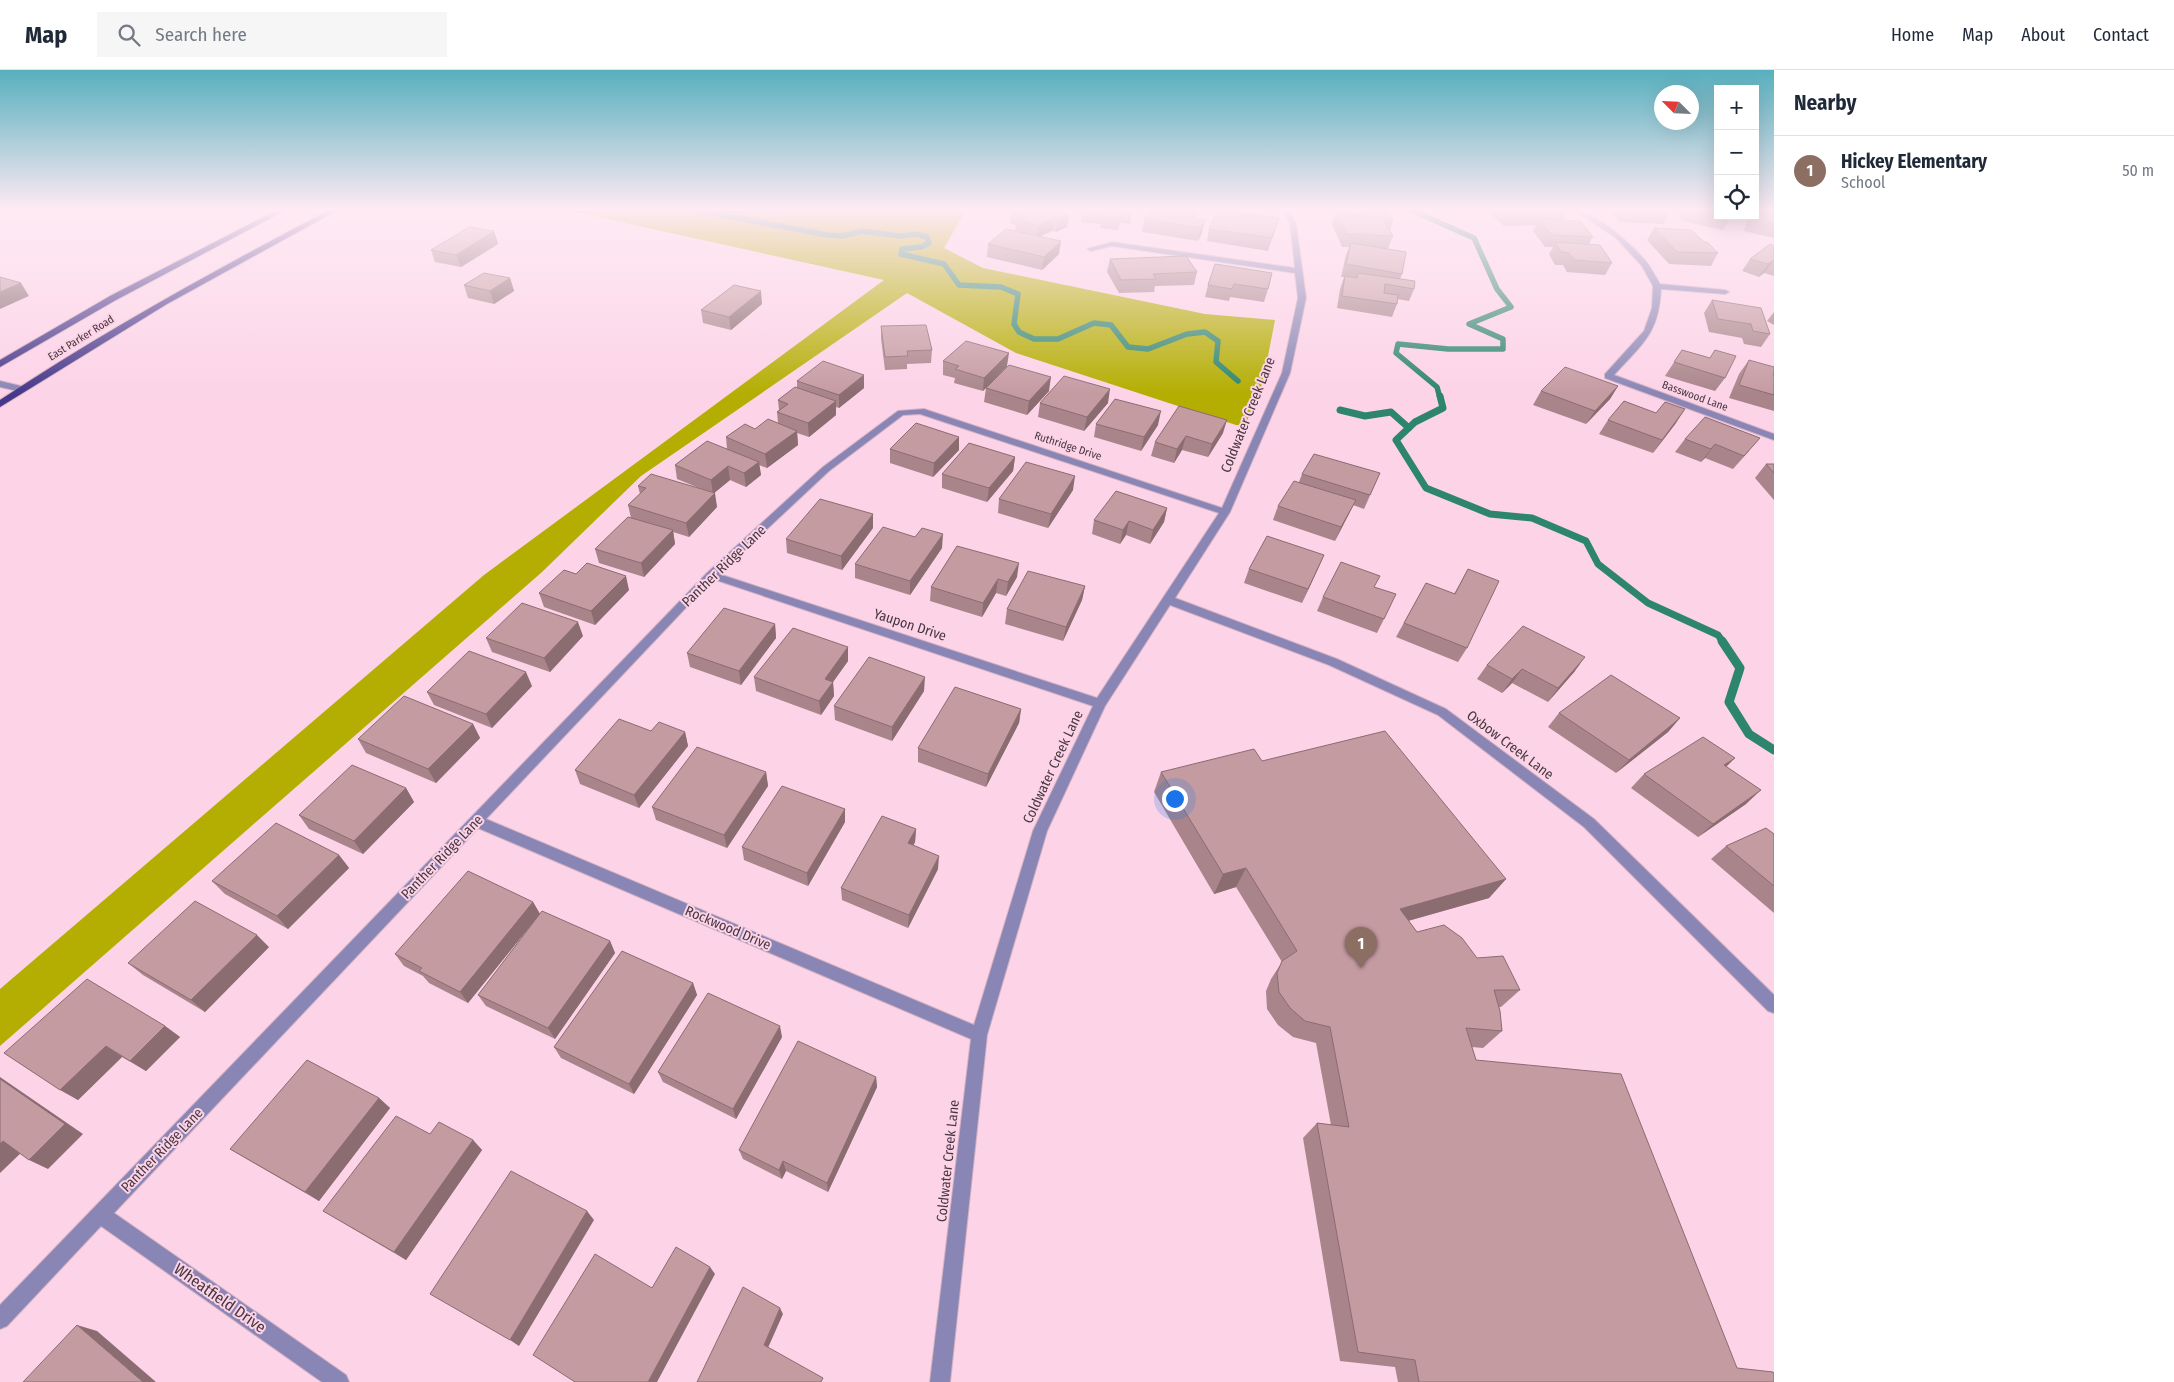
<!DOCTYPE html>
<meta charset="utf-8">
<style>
:root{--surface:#fff;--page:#f6f6f7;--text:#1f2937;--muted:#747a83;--line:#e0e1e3;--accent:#326e58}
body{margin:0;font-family:"Fira Sans Condensed",sans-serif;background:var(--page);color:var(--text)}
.controls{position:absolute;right:15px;top:15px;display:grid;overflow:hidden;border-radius:0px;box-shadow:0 5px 20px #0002}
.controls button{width:45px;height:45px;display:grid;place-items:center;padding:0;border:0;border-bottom:1px solid var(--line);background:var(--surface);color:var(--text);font:25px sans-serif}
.compass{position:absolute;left:1654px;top:15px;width:45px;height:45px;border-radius:50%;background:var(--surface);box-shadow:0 5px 20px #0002;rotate:294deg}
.you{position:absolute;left:1174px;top:728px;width:18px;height:18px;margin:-12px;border:4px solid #fff;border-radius:50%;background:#1a73e8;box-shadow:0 0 0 8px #1a73e833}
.badge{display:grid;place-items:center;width:32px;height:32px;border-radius:50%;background:var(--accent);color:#fff;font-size:16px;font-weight:700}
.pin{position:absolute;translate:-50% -41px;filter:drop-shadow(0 1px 2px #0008)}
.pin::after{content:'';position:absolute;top:26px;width:18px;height:15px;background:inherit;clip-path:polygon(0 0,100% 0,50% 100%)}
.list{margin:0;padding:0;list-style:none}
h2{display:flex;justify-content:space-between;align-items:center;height:65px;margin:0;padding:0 20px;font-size:21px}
h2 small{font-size:16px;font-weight:400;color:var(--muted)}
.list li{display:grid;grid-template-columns:32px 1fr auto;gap:15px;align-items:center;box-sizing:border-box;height:70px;padding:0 20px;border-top:1px solid var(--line)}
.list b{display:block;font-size:19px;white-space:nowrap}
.list p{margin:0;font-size:16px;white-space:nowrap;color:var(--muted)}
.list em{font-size:16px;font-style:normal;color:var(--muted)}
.icon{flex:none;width:28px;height:28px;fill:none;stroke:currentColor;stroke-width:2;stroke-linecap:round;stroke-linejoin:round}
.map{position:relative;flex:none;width:1774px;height:1312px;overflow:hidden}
header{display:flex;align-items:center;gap:30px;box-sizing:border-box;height:70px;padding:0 25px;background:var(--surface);border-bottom:1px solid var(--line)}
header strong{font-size:24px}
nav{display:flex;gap:28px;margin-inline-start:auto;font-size:18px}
.search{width:350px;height:45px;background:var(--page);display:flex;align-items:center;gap:12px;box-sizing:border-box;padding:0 18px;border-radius:0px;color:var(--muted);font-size:19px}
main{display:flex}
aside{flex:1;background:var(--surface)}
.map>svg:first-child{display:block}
</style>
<header>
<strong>Map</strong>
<div class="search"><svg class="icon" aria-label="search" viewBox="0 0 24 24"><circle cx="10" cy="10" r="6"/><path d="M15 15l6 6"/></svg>Search here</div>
<nav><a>Home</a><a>Map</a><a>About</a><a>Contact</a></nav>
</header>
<main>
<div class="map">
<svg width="1774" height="1312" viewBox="0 0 1774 1312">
<rect width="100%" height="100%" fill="#fcd3e7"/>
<path fill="#b3ae01" d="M566,140H966L944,178L983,198L1205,244L1275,250L1263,312L1245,356L1236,355L1016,283L907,223L641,406L542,502L0,976V919L484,505L884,210Z"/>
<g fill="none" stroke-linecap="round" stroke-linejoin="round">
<path stroke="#2c856c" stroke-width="5.5" d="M694,140L828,165L843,166L862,161L900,166L916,164L927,167L929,173L921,177L902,179L901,184L944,194L959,215L1001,217L1018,224L1014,254L1019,262L1034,269H1058L1094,253L1111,255L1128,277L1148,279L1187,264L1205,262L1218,271L1216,292L1238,311
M1368,140H1389
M1411,140L1474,168L1497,219L1511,237L1469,254L1503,269V279H1448L1398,274L1396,283L1437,317L1440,328"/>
<path stroke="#2c856c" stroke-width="7" d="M1440,326L1443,338L1415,352L1396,370L1426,418L1490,444L1532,448L1586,471L1598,494L1648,533L1718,565L1723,572
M1340,340L1365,346L1391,342L1409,358"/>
<path stroke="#2c856c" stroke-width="9" d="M1722,571L1740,598L1729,632L1749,664L1774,680"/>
<g stroke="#d4b1c2" stroke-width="2">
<path id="minor" d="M1282,140H1289L1296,153L1306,228L1290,303L1230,442L1175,528L1337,589L1446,639L1594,749L1774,925V943L1768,941L1584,757L1438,645L1329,595L1170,535L1105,636L1047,761L987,965L950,1312H930L971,969L478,758L114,1143L346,1305L349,1312H322L101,1156L7,1256L0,1259V1235L707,503L823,397L898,341L924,339L1222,438L1282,303L1298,228L1295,203L1112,176L1091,181L1087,179L1112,172L1295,198L1290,153ZM920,344L1219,443L1097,628L719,504L829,401L903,345ZM713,509L1093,636L1033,761L974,955L486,749Z
M1573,140C1594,140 1635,177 1648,194C1652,200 1656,207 1660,214L1725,220L1729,222L1725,224L1661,219C1659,264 1642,274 1614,305L1774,364V370L1605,308V304L1644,261L1652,238L1653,216L1642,196L1615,167Z
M0,311L25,317L26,319L22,322L0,317Z"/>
</g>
<g stroke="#d4b1c2" stroke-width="2">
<path id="major" d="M277,140H286L116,230L0,297V290L110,226Z
M329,140H338L167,234L0,337V330C106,260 217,199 329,140Z"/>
</g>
<use href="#minor" fill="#8986b5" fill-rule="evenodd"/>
<use href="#major" fill="#46378a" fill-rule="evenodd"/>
</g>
<path fill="#a9858b" d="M1012,140H1063L1062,142L1069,145L1067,157L1056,162L1052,161L1040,166L1059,184L1042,200L987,187L988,174L1021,162L1015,160L1016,155L1010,153Z
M1082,140H1133L1130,154L1120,153L1118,160L1100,158L1101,154L1081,152Z
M1489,140H1565L1567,142L1563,150L1593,167L1589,174L1612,193L1605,205L1567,202L1563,195H1555L1549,184L1553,177H1545L1533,161L1536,155L1504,156L1488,142Z
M1609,140H1668L1670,142L1663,154L1619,152Z
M1679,140H1718V146H1730V148L1723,160L1681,151Z
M1774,140V168L1744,161L1749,146H1755Z
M1238,142L1279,148L1268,181L1207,171L1209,159Z
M1336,142L1393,151L1390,161L1393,166L1388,179L1402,204L1400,209L1414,219L1409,231L1397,229V234L1392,247L1337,238L1340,219L1344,207H1341L1346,185L1349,177H1342L1332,154Z
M1144,149H1197L1205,150L1202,163L1198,171L1142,162Z
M1654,158L1704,172L1718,183L1711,196L1669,194L1647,170Z
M494,161L498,174L461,197L435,192L431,180Z
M1774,176V206L1764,203L1759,207L1742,201L1750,189Z
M1110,189L1197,202L1194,215L1155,216L1154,222L1119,223L1107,202Z
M1215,194L1268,219L1264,232L1230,227L1229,231L1205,227L1208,215Z
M510,208L514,221L494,234L468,228L464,215Z
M1712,230L1770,264L1761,277L1744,274L1742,268L1709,262L1704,243Z
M762,234L731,260L703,253L701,240Z
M1774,242V255L1767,251Z
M881,256L932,280L931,293L907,294V299L885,300L881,269Z
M1682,280L1710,288L1715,280L1725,308L1715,321L1665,306Z
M1749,290L1774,306V341L1729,328L1739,304Z
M943,291L1007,296L1049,321L1027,345L984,332L986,318L1000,304L983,321L954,313L955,308L943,305Z
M864,305V318L839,338L836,337V345L809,367L797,363L798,375L767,398L759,395L761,405L746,417L730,410L714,423L717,437L689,467L673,462L675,474L644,507L599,493L595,479L631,448L628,435L640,424L638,416L704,420L677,409L675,395L727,379L726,367L755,359L778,353L777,342L779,340L778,330L797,318V311Z
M1618,316L1610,329L1586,354L1533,335L1541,321Z
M1040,333H1108L1084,361L1038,347Z
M1179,336L1223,363L1208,387L1182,380L1174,393L1151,386L1155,372Z
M1608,350L1676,353L1653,383L1599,364Z
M1096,354L1158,355L1141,381L1094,367Z
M959,367V380L933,407L890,393V379Z
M1685,369L1749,381L1733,399L1705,388L1701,392L1675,382Z
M1015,387L1013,401L987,432L942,418V404Z
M1766,394H1774V430L1755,408Z
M1380,403L1364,439L1353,435L1335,471L1273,450L1278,436L1299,412L1302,404Z
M1073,420L1048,458L998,443L999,429Z
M1167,438L1164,452L1150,474L1126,465L1120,474L1092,464L1094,450Z
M873,458L842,500L787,483L786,469Z
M957,476L1017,507L1006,526L996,523L982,547L930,531L931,517Z
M942,478L910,525L855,508V494Z
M1324,485L1302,533L1244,513L1249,499Z
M1468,499L1467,578L1458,592L1396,567L1426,513L1454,524Z
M576,504L629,520L595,555L544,537L539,523Z
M1085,516L1082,530L1063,571L1005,554L1007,539Z
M1374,517L1384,549L1377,563L1317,541L1323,527Z
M775,554L776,568L741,615L690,597L687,583Z
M583,566L550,602L492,582L486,568Z
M848,577V591L833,612L834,626L821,645L756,621L754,607Z
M1487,595L1575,601L1548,632L1512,613L1502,623L1477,609Z
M532,616L492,658L434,635L427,622Z
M924,621L892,671L835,650L834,636Z
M1021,639L1019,653L986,717L918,692V678Z
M1559,643L1680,648L1668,662L1616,703L1548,657Z
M473,654L480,668L436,713L366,683L358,669Z
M651,661L685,662L688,676L639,738L580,714L575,700Z
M1262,691L1506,809L1489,828L1408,851L1417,862L1477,888L1520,920L1501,937H1499L1502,961L1483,978L1472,977L1476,990L1737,1298L1774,1312H1398L1395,1297L1340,1291L1303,1068L1317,1053L1331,1055L1316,973L1293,967L1278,955L1267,939L1266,921L1271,909L1282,892L1236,817L1214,824L1154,722L1161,702Z
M766,702L768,716L727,778L656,750L652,737Z
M1644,704L1746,734L1698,767L1631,718Z
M406,718L414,732L363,784L309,759L299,745Z
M845,739V752L808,816L744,790L742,777Z
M916,759L915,772L913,776L938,799L908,858L842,830L841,818Z
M1774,764V843L1711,789L1726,776Z
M339,785L349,798L288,859L225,824L212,811Z
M533,832L540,844L468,933L429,913L423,906L404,896L395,884Z
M610,871L615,883L555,969L486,936L478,925Z
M269,877L205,942L143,905L128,893Z
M693,913L697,925L634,1024L561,988L554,977Z
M165,956L180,967L146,1001L122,987L78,1030L4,983Z
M782,967L736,1049L663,1012L658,1002Z
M876,1007L877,1017L828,1122L786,1101L782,1109L743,1089L739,1080Z
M379,1028L390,1038L319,1131L245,1088L230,1079Z
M430,1064L473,1070L482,1080L406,1190L323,1141Z"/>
<path fill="#8a6c71" d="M1056,140H1063L1062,148L1069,145L1067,157L1056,162L1058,150Z
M1053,149L1052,161L1037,168L1038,156Z
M1205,150L1202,163L1198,171L1201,158Z
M494,161L498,174L461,197L456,185Z
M1061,171L1059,184L1042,200L1044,187Z
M1773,191L1764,203L1759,207L1768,194Z
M510,208L514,221L494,234L490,221Z
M21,213L29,226L0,239V222Z
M761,221L762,234L731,260L729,247Z
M1009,283L1007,296L983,321L984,308Z
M864,305V318L839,338V325Z
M1051,307L1049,321L1027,345L1029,331Z
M1618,316L1610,329L1586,354L1595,341Z
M1110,319L1108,333L1084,361L1087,347Z
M836,331V345L809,367L808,353Z
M1685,339L1676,353L1653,383L1662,370Z
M1161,341L1158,355L1141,381L1144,367Z
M1227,350L1223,363L1208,387L1212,374Z
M797,361L798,375L767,398L765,384Z
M1186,366L1182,380L1174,393L1177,379Z
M959,367V380L933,407L934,393Z
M1715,374L1705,388L1701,392L1711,379Z
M1015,387L1013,401L987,432L989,418Z
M759,392L761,405L746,417L744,403Z
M728,396L730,410L713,424L711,410Z
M1075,406L1073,420L1048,458L1051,444Z
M715,423L717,437L689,467L686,453Z
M1356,430L1349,444L1335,471L1341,457Z
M1167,438L1164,452L1150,474L1153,460Z
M873,444V458L842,500L841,486Z
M1129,451L1126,465L1120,474L1123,460Z
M673,460L675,474L644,507L641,493Z
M943,464L942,478L910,525V511Z
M1324,485L1318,499L1302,533L1308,519Z
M1019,493L1017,507L1006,526L1008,512Z
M626,506L629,520L595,555L591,541Z
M998,509L996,523L982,547L983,533Z
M1085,516L1082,530L1063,571L1066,557Z
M578,552L583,566L550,602L544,588Z
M775,554L776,568L741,615L739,601Z
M848,577V591L833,612L834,626L821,645L819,631L825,609Z
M1585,587L1575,601L1548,632L1558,618Z
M1522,599L1512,613L1502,623L1512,609Z
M526,602L532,616L492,658L486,644Z
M925,607L924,621L892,671V657Z
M1021,639L1019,653L986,717L988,704Z
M1680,648L1668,662L1616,703L1629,690Z
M473,654L480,668L436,713L428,699Z
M685,662L688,676L639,738L634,725Z
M1735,688L1721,702L1724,695Z
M766,702L768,716L727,778L724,765Z
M406,718L414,732L363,784L354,771Z
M1761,720L1746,734L1698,767L1713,754Z
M845,739V752L808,816L807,803Z
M916,759L915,772L907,787L908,773Z
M339,785L349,798L288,859L277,846Z
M939,786L938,799L908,858L909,845Z
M1246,798L1236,817L1214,824L1223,804Z
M1506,809L1489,828L1386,857L1400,839Z
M533,832L540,844L468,933L460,922Z
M257,865L269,877L205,942L191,930Z
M610,871L615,883L555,969L548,958Z
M693,913L697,925L634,1024L629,1014Z
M165,956L180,967L146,1001L130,991Z
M780,956L782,967L736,1049L733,1039Z
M106,976L122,987L78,1030L60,1020Z
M0,1007L83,1064L48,1099L29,1090L0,1009Z
M876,1007L877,1017L828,1122L827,1113Z
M379,1028L390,1038L319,1131L305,1122Z
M473,1070L482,1080L406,1190L394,1182Z
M3,1071L23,1081L0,1103V1074Z
M783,1091L786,1101L782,1109L779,1100Z
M587,1141L594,1150L519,1276L510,1270Z
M710,1197L715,1204L657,1312H648Z
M780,1238L783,1244L767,1280L764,1275Z
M77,1255L97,1261L156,1312H143Z"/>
<path fill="#c59ba2" stroke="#8a6c71" d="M1056,140L1069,145L1058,150L1053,149L1038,156L1016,148L1023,145L1011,141Z
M1082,140H1133L1132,142L1122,141L1120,148L1102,146L1103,142Z
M1150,140H1193L1199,141L1195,149L1205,150L1201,158L1144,149Z
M1218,140H1238V142L1279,148L1272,168L1209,159Z
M1505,140H1565L1567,142L1510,144Z
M1637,140H1668L1670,142Z
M1693,140H1718V146Z
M1755,140H1774V154L1752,149L1753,146H1755Z
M1336,142L1390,145L1393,151L1384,150L1393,166L1346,164Z
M1721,146H1730V148Z
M1539,149L1580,151L1593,167L1551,165Z
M469,157L494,161L456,185L431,180Z
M1654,158L1691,160L1704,172H1707L1718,183L1677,182Z
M1006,159L1061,171L1044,187L988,174Z
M1555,172L1600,175L1612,193L1574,190L1569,183L1561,182Z
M1351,173L1406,182L1402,204L1346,194Z
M1770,174L1774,176V191H1773L1768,194L1750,189Z
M1186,186L1197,202L1153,204L1156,209L1121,210L1110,189Z
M1215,194L1272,203L1268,219L1234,214L1232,219L1208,215Z
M484,203L510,208L490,221L464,215Z
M1358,203L1415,211L1414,219L1385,214L1384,223L1398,225L1397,234L1342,226L1345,206L1357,208Z
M0,207L21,213L0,222Z
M734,215L761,221L729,247L701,240Z
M1712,230L1761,238L1770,264L1753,261L1751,254L1718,249Z
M926,255L932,280L907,281L908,286L885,287L881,256Z
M966,271L1009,283L984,308L955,299L959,296L943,291Z
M1682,280L1710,288L1715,280L1736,286L1725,308L1674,292Z
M1749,290L1774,297V302L1773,305L1774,306V325L1739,315Z
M823,291L864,305L839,325L797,311Z
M1009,295L1051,307L1029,331L986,318Z
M1565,297L1618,316L1595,341L1541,321Z
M1064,306L1110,319L1087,347L1040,333Z
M795,317L836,331L808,353L777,342L788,334L778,330Z
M1115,329L1161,341L1144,367L1096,354Z
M1624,331L1656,343L1665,332L1685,339L1662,370L1608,350Z
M1179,336L1227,350L1212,374L1186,366L1177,379L1155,372Z
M1705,347L1760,368L1744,386L1715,374L1711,379L1685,369Z
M768,349L797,361L765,384L726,367L745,354L755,359Z
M916,353L959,367L934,393L890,379Z
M707,371L759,392L744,403L728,396L711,410L675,395Z
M969,373L1015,387L989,418L942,404Z
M1314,384L1380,403L1370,425L1302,404Z
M1026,392L1075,406L1051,444L999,429Z
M1766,394H1774V403Z
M651,404L715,423L686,453L628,435L646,418L638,416Z
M1294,411L1356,430L1341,457L1278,436Z
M1116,421L1167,438L1153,460L1129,451L1123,460L1094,450Z
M820,429L873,444L841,486L786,469Z
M628,447L673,460L641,493L595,479Z
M883,457L915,467L922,458L943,464L910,511L855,494Z
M1267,466L1324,485L1308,519L1249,499Z
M957,476L1019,493L1008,512L998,509L983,533L931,517Z
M1341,492L1380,506L1374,517L1396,524L1384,549L1323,527Z
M587,493L626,506L591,541L539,523L564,500L576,504Z
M1468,499L1499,511L1467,578L1404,553L1426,513L1455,524Z
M1028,501L1085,516L1066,557L1007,539Z
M522,533L578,552L544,588L486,568Z
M724,538L775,554L739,601L687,583Z
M1523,556L1585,587L1558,618L1522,599L1512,609L1487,595Z
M793,558L848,577L825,609L833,612L819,631L754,607Z
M469,581L526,602L486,644L427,622Z
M869,587L925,607L892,657L834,636Z
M1611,605L1680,648L1629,690L1559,643Z
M955,617L1021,639L988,704L918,678Z
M404,626L473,654L428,699L358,669Z
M619,649L651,661L659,652L685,662L634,725L575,700Z
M1385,661L1506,809L1400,839L1417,862L1444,855L1462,868L1477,888L1503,886L1520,920H1494L1500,941L1502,961L1466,958L1476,990L1621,1004L1737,1298L1773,1302L1774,1304V1312H1419L1415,1290L1358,1282L1317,1053L1349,1057L1330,957L1305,951L1290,938L1279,922L1277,903L1282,891L1297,881L1246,798L1223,804L1161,702L1254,679L1262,691Z
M1703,667L1735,688L1724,695L1761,720L1713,754L1644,704Z
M697,677L766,702L724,765L652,737Z
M352,695L406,718L354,771L299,745Z
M782,716L845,739L807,803L742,777Z
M882,746L916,759L908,773L939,786L909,845L841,818Z
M276,753L339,785L277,846L212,811Z
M1766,758L1774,764V816L1726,776Z
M468,801L533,832L460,922L419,901L422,898L395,884Z
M195,831L257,865L191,930L128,893Z
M542,841L610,871L548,958L478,925Z
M622,881L693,913L629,1014L554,977Z
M87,909L165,956L130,991L106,976L60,1020L4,983Z
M708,923L780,956L733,1039L658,1002Z
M798,971L876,1007L827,1113L783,1091L779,1100L739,1080Z
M307,990L379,1028L305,1122L230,1079Z
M0,1009L65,1054L29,1090L3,1071L0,1074Z
M396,1046L430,1064L439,1052L473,1070L394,1182L323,1141Z
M511,1101L587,1141L510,1270L430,1224Z
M676,1177L710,1197L648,1312H575L533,1285L595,1184L652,1218Z
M743,1217L780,1238L764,1275L823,1308L821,1312H697Z
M77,1255L143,1312H23Z"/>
<linearGradient id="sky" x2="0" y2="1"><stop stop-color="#58afbe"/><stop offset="0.43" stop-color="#feebf4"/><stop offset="1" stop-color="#feebf4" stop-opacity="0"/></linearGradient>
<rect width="1774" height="324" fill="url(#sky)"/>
<g text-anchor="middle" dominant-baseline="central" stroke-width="4" stroke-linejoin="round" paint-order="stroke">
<g font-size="11" fill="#47373f" stroke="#fcd3e7">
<text transform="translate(81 268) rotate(-32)">East Parker Road</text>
<text transform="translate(1695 326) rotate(20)">Basswood Lane</text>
<text transform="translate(1068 376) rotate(18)">Ruthridge Drive</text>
</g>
<g font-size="14" fill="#47373f" stroke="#fcd3e7">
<text transform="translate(1248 345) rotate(-68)">Coldwater Creek Lane</text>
<text transform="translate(724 496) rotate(-44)">Panther Ridge Lane</text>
<text transform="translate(910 555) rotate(18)">Yaupon Drive</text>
<text transform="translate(1510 675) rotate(37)">Oxbow Creek Lane</text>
<text transform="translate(1053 697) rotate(-65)">Coldwater Creek Lane</text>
<text transform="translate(442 787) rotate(-46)">Panther Ridge Lane</text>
<text transform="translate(728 858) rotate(23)">Rockwood Drive</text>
<text transform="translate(162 1080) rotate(-46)">Panther Ridge Lane</text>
<text transform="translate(948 1091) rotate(-84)">Coldwater Creek Lane</text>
</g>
<g font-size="16" fill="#47373f" stroke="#fcd3e7">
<text transform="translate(220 1228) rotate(35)">Wheatfield Drive</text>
</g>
</g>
</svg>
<div class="controls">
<button>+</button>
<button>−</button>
<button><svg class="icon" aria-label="locate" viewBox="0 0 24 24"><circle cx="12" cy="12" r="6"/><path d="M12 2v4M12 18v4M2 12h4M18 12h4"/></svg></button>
</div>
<svg class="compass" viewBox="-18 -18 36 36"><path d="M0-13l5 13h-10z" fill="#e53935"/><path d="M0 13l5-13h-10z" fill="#747a83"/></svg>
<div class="you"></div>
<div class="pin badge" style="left:1361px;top:898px;background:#8d6e63">1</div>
</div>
<aside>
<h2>Nearby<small></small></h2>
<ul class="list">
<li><span class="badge" style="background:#8d6e63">1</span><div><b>Hickey Elementary</b><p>School</p></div><em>50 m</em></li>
</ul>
</aside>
</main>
